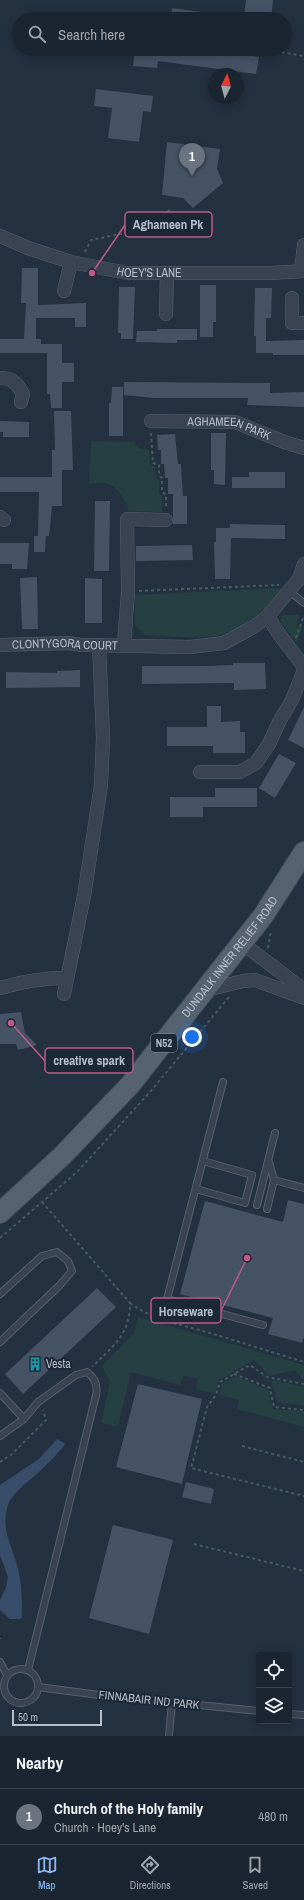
<!DOCTYPE html>
<meta charset="utf-8">
<style>
:root{--surface:#1b2531;--page:#242d39;--text:#f1f3f6;--muted:#a0a5ab;--line:#39424d;--accent:#8ab9fb}
body{margin:0;font-family:"Archivo Narrow",sans-serif;background:var(--page);color:var(--text)}
.controls{position:absolute;right:12px;bottom:12px;display:grid;overflow:hidden;border-radius:4px;box-shadow:0 2px 10px #0003}
.controls button{width:36px;height:36px;display:grid;place-items:center;padding:0;border:0;border-bottom:1px solid var(--line);background:var(--surface);color:var(--text);font:20px sans-serif}
.compass{position:absolute;left:208px;top:68px;width:36px;height:36px;border-radius:50%;background:var(--surface);box-shadow:0 2px 10px #0003;rotate:6deg}
.scale{position:absolute;left:12px;bottom:10px;width:90px;box-sizing:border-box;padding-left:4px;border:2px solid #b5becb;border-top:0;font-size:11px;line-height:14px;white-space:nowrap;color:#b5becb;-webkit-text-stroke:3px #1d2836;paint-order:stroke}
.you{position:absolute;left:192px;top:1037px;width:14px;height:14px;margin:-10px;border:3px solid #fff;border-radius:50%;background:#1a73e8;box-shadow:0 0 0 6px #1a73e833}
.badge{display:grid;place-items:center;width:26px;height:26px;border-radius:50%;background:var(--accent);color:#fff;font-size:13px;font-weight:700}
.pin{position:absolute;translate:-50% -33px;filter:drop-shadow(0 1px 2px #0008)}
.pin::after{content:'';position:absolute;top:21px;width:14px;height:12px;background:inherit;clip-path:polygon(0 0,100% 0,50% 100%)}
.list{margin:0;padding:0;list-style:none}
h2{display:flex;justify-content:space-between;align-items:center;height:52px;margin:0;padding:0 16px;font-size:17px}
h2 small{font-size:13px;font-weight:400;color:var(--muted)}
.list li{display:grid;grid-template-columns:26px 1fr auto;gap:12px;align-items:center;box-sizing:border-box;height:56px;padding:0 16px;border-top:1px solid var(--line)}
.list b{display:block;font-size:15px;white-space:nowrap}
.list p{margin:0;font-size:13px;white-space:nowrap;color:var(--muted)}
.list em{font-size:13px;font-style:normal;color:var(--muted)}
.icon{flex:none;width:22px;height:22px;fill:none;stroke:currentColor;stroke-width:2;stroke-linecap:round;stroke-linejoin:round}
.map{position:relative;flex:none;width:304px;height:1736px;overflow:hidden}
.search{position:absolute;background:var(--surface);box-shadow:0 2px 10px #0003;left:12px;right:12px;top:12px;height:44px;display:flex;align-items:center;gap:10px;box-sizing:border-box;padding:0 14px;border-radius:22px;color:var(--muted);font-size:15px}
.sheet{height:108px;background:var(--surface)}
nav{display:flex;justify-content:space-around;align-items:center;box-sizing:border-box;height:56px;border-top:1px solid var(--line);background:var(--surface);font-size:11px;color:var(--muted)}
nav a{display:grid;justify-items:center;gap:2px}
nav .on{color:var(--accent)}
.map>svg:first-child{display:block}
</style>
<div class="map">
<svg width="304" height="1736" viewBox="0 0 304 1736">
<rect width="100%" height="100%" fill="#243141"/>
<path fill="#263f42" d="M91,441L134,442L139,448L149,450L150,464L155,467L156,478L159,481V493L162,496V512L128,511C127,500 118,489 108,484C103,482 95,483 89,483Z
M281,588L280,592C266,611 239,632 215,636C193,639 168,636 145,635L135,625V595Z
M282,615H299L297,626L302,628L297,643L280,621Z
M138,1317L304,1365V1381L295,1370L269,1376L254,1360L219,1380L215,1394L196,1389L198,1379L183,1376L180,1385L131,1372L118,1427L101,1423L110,1382L102,1366L134,1333Z
M236,1376L269,1390L273,1409L304,1411V1427L237,1409L239,1400L219,1395L222,1383Z
M271,1379L304,1387V1406L277,1402Z"/>
<path fill="#384d69" d="M57,1439L65,1444L63,1447C57,1453 52,1460 46,1465C34,1478 19,1486 9,1502C0,1527 10,1541 17,1565C22,1582 22,1600 22,1617L20,1619H10L0,1610V1600L6,1587L8,1577L0,1555V1485L39,1459Z"/>
<path fill="#455365" d="M246,0H273L271,19H244Z
M172,8L208,13V19H170Z
M135,49H254L253,56L259,57L256,74L158,61L157,68L133,66Z
M96,89L153,96L151,112L143,111L139,142L108,138L112,108L94,106Z
M167,142L220,149L217,169L223,183L193,208L183,198L162,195Z
M22,268H38V305L86,303V327H75V318H36V339H41V344H62V363H74V382H62V408H51L50,394H47V353H0V339H24L26,303H21Z
M200,285H216V322H213V337H200Z
M119,287H135L133,339H121V333H118Z
M255,288H272L271,318H266V341L304,340V355H273V353H256V336H254Z
M157,329H197V340H177V343L136,342L137,331H157Z
M124,382L270,383V393L304,392V407L247,405L248,398H154L124,395Z
M112,387H123V436H109V403H111Z
M54,411H71L73,470H62V506H52L49,536H38L39,492H0V477H52V450H55Z
M0,421L29,422V437H3V432H0Z
M211,433H226L225,485L214,484V470H211Z
M175,434L178,464H181L183,496H187V524H173V494H168V478H165L164,464H161V450H158L157,435Z
M249,472H285V488H232V477H249Z
M95,501H110L109,571H94Z
M230,524L285,525V539L231,538L230,579H215L214,542H216V528H230Z
M34,536H46L45,552H34Z
M0,543H29L27,569H12V564H0Z
M192,545L193,560L136,561V546Z
M37,577L38,629H22L20,578Z
M85,578L102,579V623H85Z
M233,663H265L266,689L234,690V683L142,684V666H204L233,665Z
M80,670V687L6,688V672L57,673V671Z
M207,706H221V722L240,721V732H245V753H213V746H167V727H207Z
M304,707V748L288,740Z
M279,754L296,763L275,798L259,788Z
M215,788H257V807H203V817H170V797H215Z
M21,1012L25,1033L37,1045L18,1050L16,1044H0V1014Z
M288,1200L304,1204V1337L302,1343L268,1334L273,1318L180,1294L205,1201L283,1222Z
M97,1288L116,1307L23,1394L5,1374Z
M138,1384L202,1399L182,1484L116,1467Z
M186,1482L214,1489L211,1504L182,1497Z
M113,1525L173,1540L149,1634L89,1618Z"/>
<g fill="none" stroke-linecap="round" stroke-linejoin="round">
<g stroke="#57616e" stroke-width="8">
<path id="lane" d="M289,591L304,603
M223,1082L167,1299L263,1325
M274,1180L304,1188
M196,1189L245,1203L252,1175L203,1161
M257,1205L275,1133
M267,1209L274,1180L269,1162
M0,1294L42,1256L57,1252L68,1261L72,1271L59,1286L0,1342
M0,1393L24,1419
M0,1436L24,1419L38,1402L76,1375L87,1372C95,1378 98,1386 96,1395L28,1670
M0,1662L7,1675
M4 1686a17 17 0 1 1 34 0a17 17 0 1 1-34 0Z
M38,1687L99,1695L259,1711
M289,1714L304,1715
M169,1736L172,1702"/>
</g>
<g stroke="#57616e" stroke-width="14">
<g id="street">
<path id="s1" d="M0,236L28,248L71,262L127,273H271L304,271"/>
<path d="M301,271L304,245"/>
<path d="M64,291L71,262"/>
<path d="M292,298V323H304"/>
<path d="M166,314L167,274"/>
<path d="M0,378C12,378 17,383 23,394L21,402"/>
<path id="s2" d="M151,421L235,422L284,442L304,448"/>
<path d="M0,517L4,520"/>
<path d="M268,616C277,634 292,650 304,667"/>
<path id="s3" d="M0,645L68,643L81,645L190,647L224,643L255,626L268,616L299,579L304,564"/>
<path d="M124,645L128,592L127,519L166,520"/>
<path d="M200,772H240L256,763L269,744L280,720L292,700L304,670"/>
<path d="M242,943L304,990"/>
<path d="M0,988C23,981 43,978 67,978"/>
<path d="M206,990L243,981L255,980L304,998"/>
<path d="M64,994L84,896L101,785L103,738L99,645"/>
</g>
</g>
<g stroke="#424c5a" stroke-width="22">
<g id="primary">
<path id="s4" d="M0,1213L62,1156L130,1085L263,916L304,852"/>
</g>
</g>
<path stroke="#455c5f" stroke-width="2" stroke-dasharray="3 3" stroke-linecap="butt" d="M264,49L304,56
M85,252L91,240L129,232L150,223L170,210
M151,433L153,463L159,465V476L162,478V492L166,495V509
M139,591L279,585
M296,638L304,615
M268,948L271,931
M42,1202L130,1303C130,1335 113,1346 92,1367
M0,1238L77,1172L150,1092L229,997
M130,1303C154,1321 185,1325 213,1334C244,1343 274,1353 304,1362
M234,1374L270,1388L274,1407L304,1410
M304,1384L267,1377L250,1365L220,1382L216,1395L207,1407L191,1468L304,1496
M242,1446L304,1462
M0,1462L12,1454L46,1420L43,1410
M194,1544L304,1571
M0,1638V1639"/>
<use href="#lane" stroke="#394351" stroke-width="6"/>
<use href="#street" stroke="#394351" stroke-width="13"/>
<use href="#primary" stroke="#576271" stroke-width="20"/>
</g>
<defs>
<g id="building-bare" transform="scale(1.08)"><path d="M-4-6H4V6H1V3H-1V6H-4ZM-2.5-4.3h1.7v1.8h-1.7ZM.8-4.3h1.7v1.8H.8ZM-2.5-1h1.7V.8h-1.7ZM.8-1h1.7V.8H.8Z" fill="#0f9aa8" stroke="#1d2836" stroke-width="2.5" paint-order="stroke"/></g>
</defs>
<g fill-rule="evenodd">
<use href="#building-bare" x="35" y="1364"/>
</g>
<g text-anchor="middle" dominant-baseline="central" stroke-width="4" stroke-linejoin="round" paint-order="stroke">
<rect fill="#1d2836" stroke="#87919e" stroke-width="1" x="151" y="1034" width="26" height="18" rx="3"/>
<g font-size="11" font-weight="bold" fill="#b5becb">
<text x="164" y="1043">N52</text>
</g>
<g font-size="12" fill="#b5becb" stroke="#1d2836">
<text stroke="none"><textPath href="#s1" startOffset="155">HOEY'S LANE</textPath></text>
<text stroke="none"><textPath href="#s2" startOffset="79">AGHAMEEN PARK</textPath></text>
<text stroke="none"><textPath href="#s3" startOffset="65">CLONTYGORA COURT</textPath></text>
<text stroke="none"><textPath href="#s4" startOffset="345">DUNDALK INNER RELIEF ROAD</textPath></text>
<text transform="translate(149 1700) rotate(6)">FINNABAIR IND PARK</text>
</g>
<g font-size="12" fill="#b5becb" stroke="#1d2836" text-anchor="start">
<text x="46" y="1364">Vesta</text>
</g>
</g>
<path fill="none" stroke="#bd5a88" stroke-width="1.5" d="M92 273L125 225M11 1023L45 1061M247 1258L221 1311"/>
<g fill="#bd5a88" stroke="#1d2836" stroke-width="1.5">
<circle cx="92" cy="273" r="4"/>
<circle cx="11" cy="1023" r="4"/>
<circle cx="247" cy="1258" r="4"/>
</g>
<g fill="#1d2836" stroke="#bd5a88" stroke-width="1.5">
<rect x="125" y="212" width="87" height="25" rx="4"/>
<rect x="45" y="1048" width="88" height="25" rx="4"/>
<rect x="151" y="1298" width="70" height="25" rx="4"/>
</g>
<g font-size="13" text-anchor="middle" font-weight="bold" fill="#b5becb">
<text x="168" y="229">Aghameen Pk</text>
<text x="89" y="1065">creative spark</text>
<text x="186" y="1316">Horseware</text>
</g>
</svg>
<div class="controls">
<button><svg class="icon" aria-label="locate" viewBox="0 0 24 24"><circle cx="12" cy="12" r="6"/><path d="M12 2v4M12 18v4M2 12h4M18 12h4"/></svg></button>
<button><svg class="icon" aria-label="layers" viewBox="0 0 24 24"><path d="M12 4l9 5-9 5-9-5zM3 14l9 5 9-5"/></svg></button>
</div>
<svg class="compass" viewBox="-18 -18 36 36"><path d="M0-13l5 13h-10z" fill="#e53935"/><path d="M0 13l5-13h-10z" fill="#a0a5ab"/></svg>
<div class="scale">50 m</div>
<div class="you"></div>
<div class="pin badge" style="left:192px;top:176px;background:#6b7280">1</div>
<div class="search"><svg class="icon" aria-label="search" viewBox="0 0 24 24"><circle cx="10" cy="10" r="6"/><path d="M15 15l6 6"/></svg>Search here</div>
</div>
<section class="sheet">
<h2>Nearby<small></small></h2>
<ul class="list">
<li><span class="badge" style="background:#6b7280">1</span><div><b>Church of the Holy family</b><p>Church · Hoey's Lane</p></div><em>480 m</em></li>
</ul>
</section>
<nav>
<a class="on"><svg class="icon" aria-label="map" viewBox="0 0 24 24"><path d="M3 6l6-2 6 2 6-2v14l-6 2-6-2-6 2zM9 4v14M15 6v14"/></svg>Map</a>
<a><svg class="icon" aria-label="directions" viewBox="0 0 24 24"><path d="M12 3l9 9-9 9-9-9zM9 14v-3h6M13 9l2 2-2 2"/></svg>Directions</a>
<a><svg class="icon" aria-label="saved" viewBox="0 0 24 24"><path d="M7 4h10v16l-5-4-5 4z"/></svg>Saved</a>
</nav>
